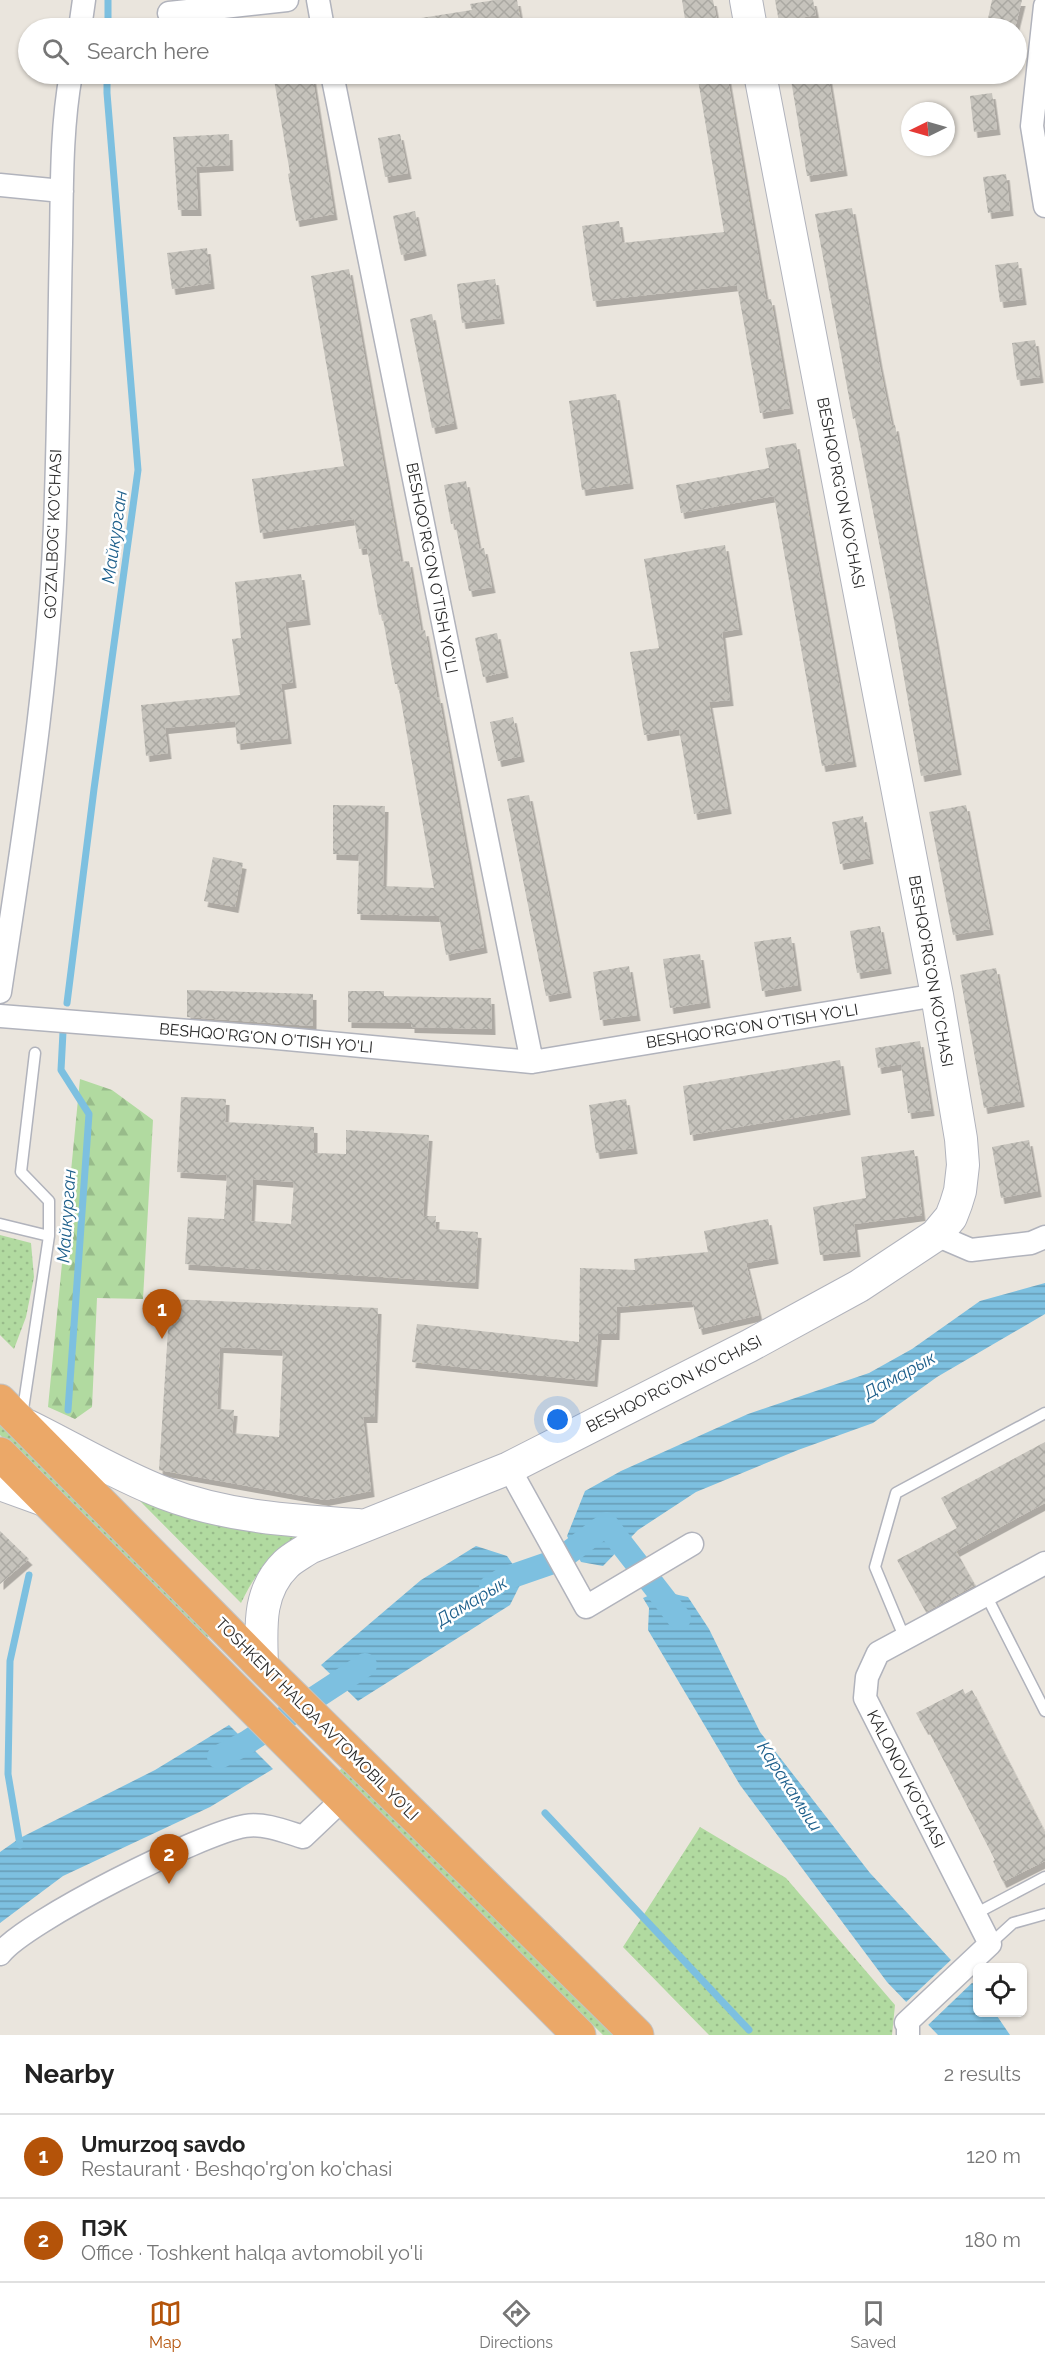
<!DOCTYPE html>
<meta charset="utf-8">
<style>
:root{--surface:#fff;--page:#f6f6f6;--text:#222;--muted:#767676;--line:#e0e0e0;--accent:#b45309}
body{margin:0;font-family:Raleway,sans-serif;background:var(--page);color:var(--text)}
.controls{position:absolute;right:18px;bottom:18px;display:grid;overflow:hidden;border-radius:9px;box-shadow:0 2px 4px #0004}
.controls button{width:54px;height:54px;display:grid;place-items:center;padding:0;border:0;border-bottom:2px solid var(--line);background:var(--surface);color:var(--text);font:30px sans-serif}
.compass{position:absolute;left:901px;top:102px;width:54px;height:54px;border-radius:50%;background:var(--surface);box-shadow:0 2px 4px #0004;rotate:265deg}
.you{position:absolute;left:558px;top:1420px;width:21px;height:21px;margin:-15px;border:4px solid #fff;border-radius:50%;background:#1a73e8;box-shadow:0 0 0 9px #1a73e833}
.badge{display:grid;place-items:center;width:39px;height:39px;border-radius:50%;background:var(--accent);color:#fff;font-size:20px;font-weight:700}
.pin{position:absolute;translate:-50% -50px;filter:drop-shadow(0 2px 3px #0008)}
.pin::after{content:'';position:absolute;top:32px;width:21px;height:18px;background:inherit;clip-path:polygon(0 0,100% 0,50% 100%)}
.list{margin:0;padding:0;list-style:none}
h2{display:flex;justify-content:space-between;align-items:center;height:78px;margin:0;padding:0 24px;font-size:26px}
h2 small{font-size:20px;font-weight:400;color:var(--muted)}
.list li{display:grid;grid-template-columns:39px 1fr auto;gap:18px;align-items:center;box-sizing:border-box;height:84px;padding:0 24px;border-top:2px solid var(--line)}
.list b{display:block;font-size:22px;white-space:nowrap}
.list p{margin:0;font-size:20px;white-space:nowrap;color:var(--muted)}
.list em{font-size:20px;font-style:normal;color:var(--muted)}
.icon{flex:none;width:33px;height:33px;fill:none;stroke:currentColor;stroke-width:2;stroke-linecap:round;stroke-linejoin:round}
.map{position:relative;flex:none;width:1045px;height:2035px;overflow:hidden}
.search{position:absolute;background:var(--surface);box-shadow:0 2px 4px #0004;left:18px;right:18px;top:18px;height:66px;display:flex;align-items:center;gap:15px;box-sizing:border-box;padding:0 21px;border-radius:33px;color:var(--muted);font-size:22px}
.sheet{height:246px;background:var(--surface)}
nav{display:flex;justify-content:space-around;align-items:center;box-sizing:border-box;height:84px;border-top:2px solid var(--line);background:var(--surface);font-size:16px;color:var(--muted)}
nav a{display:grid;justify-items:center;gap:3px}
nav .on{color:var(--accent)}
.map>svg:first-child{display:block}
</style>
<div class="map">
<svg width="1045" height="2035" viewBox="0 0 1045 2035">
<defs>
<pattern id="grass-dots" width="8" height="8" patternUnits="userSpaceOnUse" patternTransform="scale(1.5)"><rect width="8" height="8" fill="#b1daa0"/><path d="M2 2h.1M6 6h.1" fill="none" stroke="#98bb8a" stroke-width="1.8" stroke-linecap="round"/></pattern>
<pattern id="forest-firs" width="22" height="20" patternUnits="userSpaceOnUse" patternTransform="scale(1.5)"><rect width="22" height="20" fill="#b1daa0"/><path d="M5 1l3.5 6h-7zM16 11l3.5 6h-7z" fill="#98bb8a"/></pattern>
<pattern id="water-rules" width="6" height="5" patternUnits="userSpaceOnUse" patternTransform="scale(1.5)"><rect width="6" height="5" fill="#7dc0e0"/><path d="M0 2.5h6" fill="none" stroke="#679cb6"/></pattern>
<pattern id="building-cross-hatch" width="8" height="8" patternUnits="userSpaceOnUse" patternTransform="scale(1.5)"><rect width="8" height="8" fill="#c6c3bc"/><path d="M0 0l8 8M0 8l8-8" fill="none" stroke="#aaa8a2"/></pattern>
<filter id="shadow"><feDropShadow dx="3.5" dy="6" stdDeviation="0" flood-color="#0004"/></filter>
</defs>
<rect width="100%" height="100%" fill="#eae5dd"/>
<path fill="url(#grass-dots)" d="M0,1235L31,1243L34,1277L26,1317L14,1349L0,1335Z
M0,1416L215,1630L205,1640L0,1435Z
M139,1500L192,1517L300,1536C269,1557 257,1570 241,1603Z
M348,1762L622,2035H603L338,1772Z
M700,1827L786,1878L895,2005L892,2035H709L623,1947Z"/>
<path fill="url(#forest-firs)" d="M80,1079L112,1090L153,1120L143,1299L97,1298L92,1407L75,1419L48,1407Z"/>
<path fill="url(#water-rules)" d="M1045,1283V1314L937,1377L873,1423L798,1450L696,1492L638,1530L603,1566L581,1562L567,1536L585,1491L621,1471L748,1414L869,1373L912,1349L980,1301Z
M476,1546L507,1556L523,1579L510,1605L358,1701L321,1665L421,1580Z
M669,1587L674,1594L688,1597L709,1629L760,1732L870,1873L977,1988L978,2012L995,2013L1010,2035H938L887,1982L740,1785L648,1630L649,1608L643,1598Z
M229,1725L273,1769L210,1807L63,1876L0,1923V1852L20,1838L155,1770Z"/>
<path fill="#eae5dd" d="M953,1958L974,1981L926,2027L904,2004Z"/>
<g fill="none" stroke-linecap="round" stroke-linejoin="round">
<path stroke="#7dc0e0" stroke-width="7" d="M108,28V0
M67,1003L94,789L138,470L107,93V74
M63,1032L61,1070L89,1114L68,1410
M545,1813L749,2030
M20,1845L8,1774L10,1661L29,1575"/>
<path stroke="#7dc0e0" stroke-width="24" d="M606,1524L679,1618
M491,1587L504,1579L559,1560L600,1529
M219,1757L246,1743L365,1665"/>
</g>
<path fill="url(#building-cross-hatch)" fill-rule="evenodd" filter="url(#shadow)" d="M495,0H517L521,23L495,28H422L421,18L472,10L470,4Z
M682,0H713L717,21L686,26Z
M775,0H813L816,15L779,22Z
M992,0H1022L1015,28H986Z
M273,74H312L334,214L296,221L288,174L290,173Z
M697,74H727L766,300L771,299L790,408L760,413L737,285L593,301L582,226L619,221L622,243L724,232Z
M790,74H828L844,170L807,176Z
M992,93L997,129L974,132L970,96Z
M229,134L230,165L196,167L198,210H178L173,137Z
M400,134L408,173L385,177L378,138Z
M1006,174L1010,210L988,213L983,177Z
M852,208L879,362L892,426L895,425L935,637L958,769L921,776L894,620L855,418L853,419L815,214Z
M415,211L423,250L401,255L393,216Z
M207,248L211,283L172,289L167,253Z
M1018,262L1023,299L1000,302L995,265Z
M349,269L401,562L409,561L421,631L425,630L437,697H439L484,947L446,955L439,916L357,914L359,855L333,854V805L385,806L383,886L434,888L398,684H395L382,614L379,615L367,548L359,549L354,519L260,533L252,479L344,466L311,276Z
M495,279L501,318L462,323L457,284Z
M432,314L454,423L432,428L410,319Z
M1035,340L1040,377L1017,380L1012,343Z
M616,394L630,483L582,490L569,401Z
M796,443L853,761L822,766L774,496L681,513L676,485L769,468L765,448Z
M466,481L479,549L484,548L492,587L469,591L455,523L451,524L444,485Z
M725,545L739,629L722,632L730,700L709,702L728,808L694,814L679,729L644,735L630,652L659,648L644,559Z
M301,574L307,619L285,622L293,682L281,684L288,738L237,744L235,721L165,728L168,753L146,756L141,705L240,695L232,639L241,638L235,582Z
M497,633L505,672L483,677L475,638Z
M513,717L521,756L498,761L490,722Z
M529,795L568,992L546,996L507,799Z
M966,805L990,929L953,935L929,812Z
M863,816L870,858L840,864L832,822Z
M213,857L243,863L235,907L204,901Z
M880,926L888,968L857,973L850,931Z
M791,937L798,985L762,991L754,942Z
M700,954L707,1002L670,1008L663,959Z
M629,966L637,1015L600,1020L593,972Z
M996,968L1021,1101L984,1108L960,975Z
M187,990L313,994V1026L187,1017Z
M348,991H384V996L491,998L492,1029L411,1027V1023L348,1022Z
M920,1041L931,1110L908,1113L901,1064L878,1068L875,1048Z
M840,1060L847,1109L690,1135L683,1086Z
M181,1097L226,1099L225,1122L314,1127V1153L346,1154V1130L429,1135L423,1216H436L435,1229L478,1232L475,1283L185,1264L188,1217L224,1219L227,1175L177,1172ZM253,1179L294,1182L291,1224L251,1221Z
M626,1099L634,1148L596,1153L589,1105Z
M1029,1140L1038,1191L1001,1198L992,1147Z
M914,1150L922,1215L854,1224L857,1251L820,1255L813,1207L866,1198L861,1157Z
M768,1219L775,1258L746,1263L759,1315L699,1329L692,1301L617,1307L616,1334H598L594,1381L412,1362L417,1324L579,1342L580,1268L635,1270L634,1259L708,1252L704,1231Z
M170,1299L378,1308L374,1417H363L371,1491L325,1500L159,1470ZM220,1347L283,1350L279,1437L232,1433L234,1410L217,1409Z
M1045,1442V1503L956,1551L975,1585L926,1612L897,1560L957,1528L941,1498Z
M0,1531L29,1559L0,1584Z
M963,1689L965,1694L972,1690L1045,1832V1861L1003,1882L993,1861L995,1860L927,1728L925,1729L916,1713Z"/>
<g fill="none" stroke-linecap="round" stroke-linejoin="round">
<g stroke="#b1b3bc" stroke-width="13">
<path id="lane" d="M0,1224L49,1236
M22,1416L49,1236V1201L21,1172L35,1053
M986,1595L1045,1711
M905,1639L875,1567L896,1493L1045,1413
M975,1914L1045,1877
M990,1944L1013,1923L1045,1914"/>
</g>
<g stroke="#b1b3bc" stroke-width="25">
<path id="street" d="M318,0L323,28
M1045,6L1032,126L1045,206
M169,13L287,0
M80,28L84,0
M332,74L532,1062
M0,185L62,191
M0,992C25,827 52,662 56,495C59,411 59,328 61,244C62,188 61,129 71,74
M0,1016L266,1037L532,1062L937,995
M936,1235L971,1250L1031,1243L1045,1237
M509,1468L586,1607L692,1544
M0,1954C25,1921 202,1833 245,1826C265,1823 284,1831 303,1837L343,1799
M908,2035V2023H906L990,1944L865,1698L867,1677L878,1653L1045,1563"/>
</g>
<g stroke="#b1b3bc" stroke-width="34">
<path id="secondary" d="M746,0L751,28
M28,1426C73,1448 117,1475 164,1493C226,1517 293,1521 358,1525
M0,1484L47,1501
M262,1666C261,1629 257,1592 286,1564C292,1558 302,1553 309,1548L509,1468L749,1346L859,1286L936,1235L951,1217L956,1204L960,1191L963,1165L961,1139L937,995L760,74"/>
</g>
<g stroke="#c3c3c3" stroke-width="35">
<path id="highway" d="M0,1401L262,1666L637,2035
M0,1454L579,2035"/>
</g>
<use href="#lane" stroke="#fff" stroke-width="10"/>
<use href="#street" stroke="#fff" stroke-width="22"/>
<use href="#secondary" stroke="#fff" stroke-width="32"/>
<use href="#highway" stroke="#eba868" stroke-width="33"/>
</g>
<g text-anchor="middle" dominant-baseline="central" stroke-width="5" stroke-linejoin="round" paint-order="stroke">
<g font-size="16" fill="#2a2a2a" stroke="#fff">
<text transform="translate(841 493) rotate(79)">BESHQO'RG'ON KO'CHASI</text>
<text transform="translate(53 534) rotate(-88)">GO'ZALBOG' KO'CHASI</text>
<text transform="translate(432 568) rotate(79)">BESHQO'RG'ON O'TISH YO'LI</text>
<text transform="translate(931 971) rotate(80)">BESHQO'RG'ON KO'CHASI</text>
<text transform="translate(752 1026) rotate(-9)">BESHQO'RG'ON O'TISH YO'LI</text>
<text transform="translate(266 1038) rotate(5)">BESHQO'RG'ON O'TISH YO'LI</text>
<text transform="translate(674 1384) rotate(-27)">BESHQO'RG'ON KO'CHASI</text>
<text transform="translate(317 1719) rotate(45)">TOSHKENT HALQA AVTOMOBIL YO'LI</text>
<text transform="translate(906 1779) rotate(63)">KALONOV KO'CHASI</text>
</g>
<g font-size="18" font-style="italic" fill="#1d5f8b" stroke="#fff">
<text transform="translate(114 537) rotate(-82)">Майкурган</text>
<text transform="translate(66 1216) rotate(-86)">Майкурган</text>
<text transform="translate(899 1375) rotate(-29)">Дамарык</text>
<text transform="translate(471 1601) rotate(-31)">Дамарык</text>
<text transform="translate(790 1786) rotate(57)">Каракамыш</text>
</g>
</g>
</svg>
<div class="controls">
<button><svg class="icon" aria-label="locate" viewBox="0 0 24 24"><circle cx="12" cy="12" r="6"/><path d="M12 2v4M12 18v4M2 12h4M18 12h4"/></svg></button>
</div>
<svg class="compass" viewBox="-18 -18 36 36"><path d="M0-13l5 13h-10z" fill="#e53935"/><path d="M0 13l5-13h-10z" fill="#767676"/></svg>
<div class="you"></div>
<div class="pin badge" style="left:162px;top:1339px">1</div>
<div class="pin badge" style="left:169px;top:1884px">2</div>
<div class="search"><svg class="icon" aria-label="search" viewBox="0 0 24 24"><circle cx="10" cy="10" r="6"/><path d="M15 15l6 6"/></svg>Search here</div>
</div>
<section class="sheet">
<h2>Nearby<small>2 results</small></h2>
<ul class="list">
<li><span class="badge">1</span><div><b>Umurzoq savdo</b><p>Restaurant · Beshqo'rg'on ko'chasi</p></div><em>120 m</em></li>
<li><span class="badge">2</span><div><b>ПЭК</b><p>Office · Toshkent halqa avtomobil yo'li</p></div><em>180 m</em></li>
</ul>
</section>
<nav>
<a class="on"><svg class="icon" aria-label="map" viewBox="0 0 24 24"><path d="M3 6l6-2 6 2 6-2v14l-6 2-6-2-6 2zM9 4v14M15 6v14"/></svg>Map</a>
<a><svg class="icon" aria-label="directions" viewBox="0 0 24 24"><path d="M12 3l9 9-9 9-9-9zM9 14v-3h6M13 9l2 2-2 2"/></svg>Directions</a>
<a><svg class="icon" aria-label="saved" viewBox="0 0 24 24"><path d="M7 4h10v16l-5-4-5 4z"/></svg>Saved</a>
</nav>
